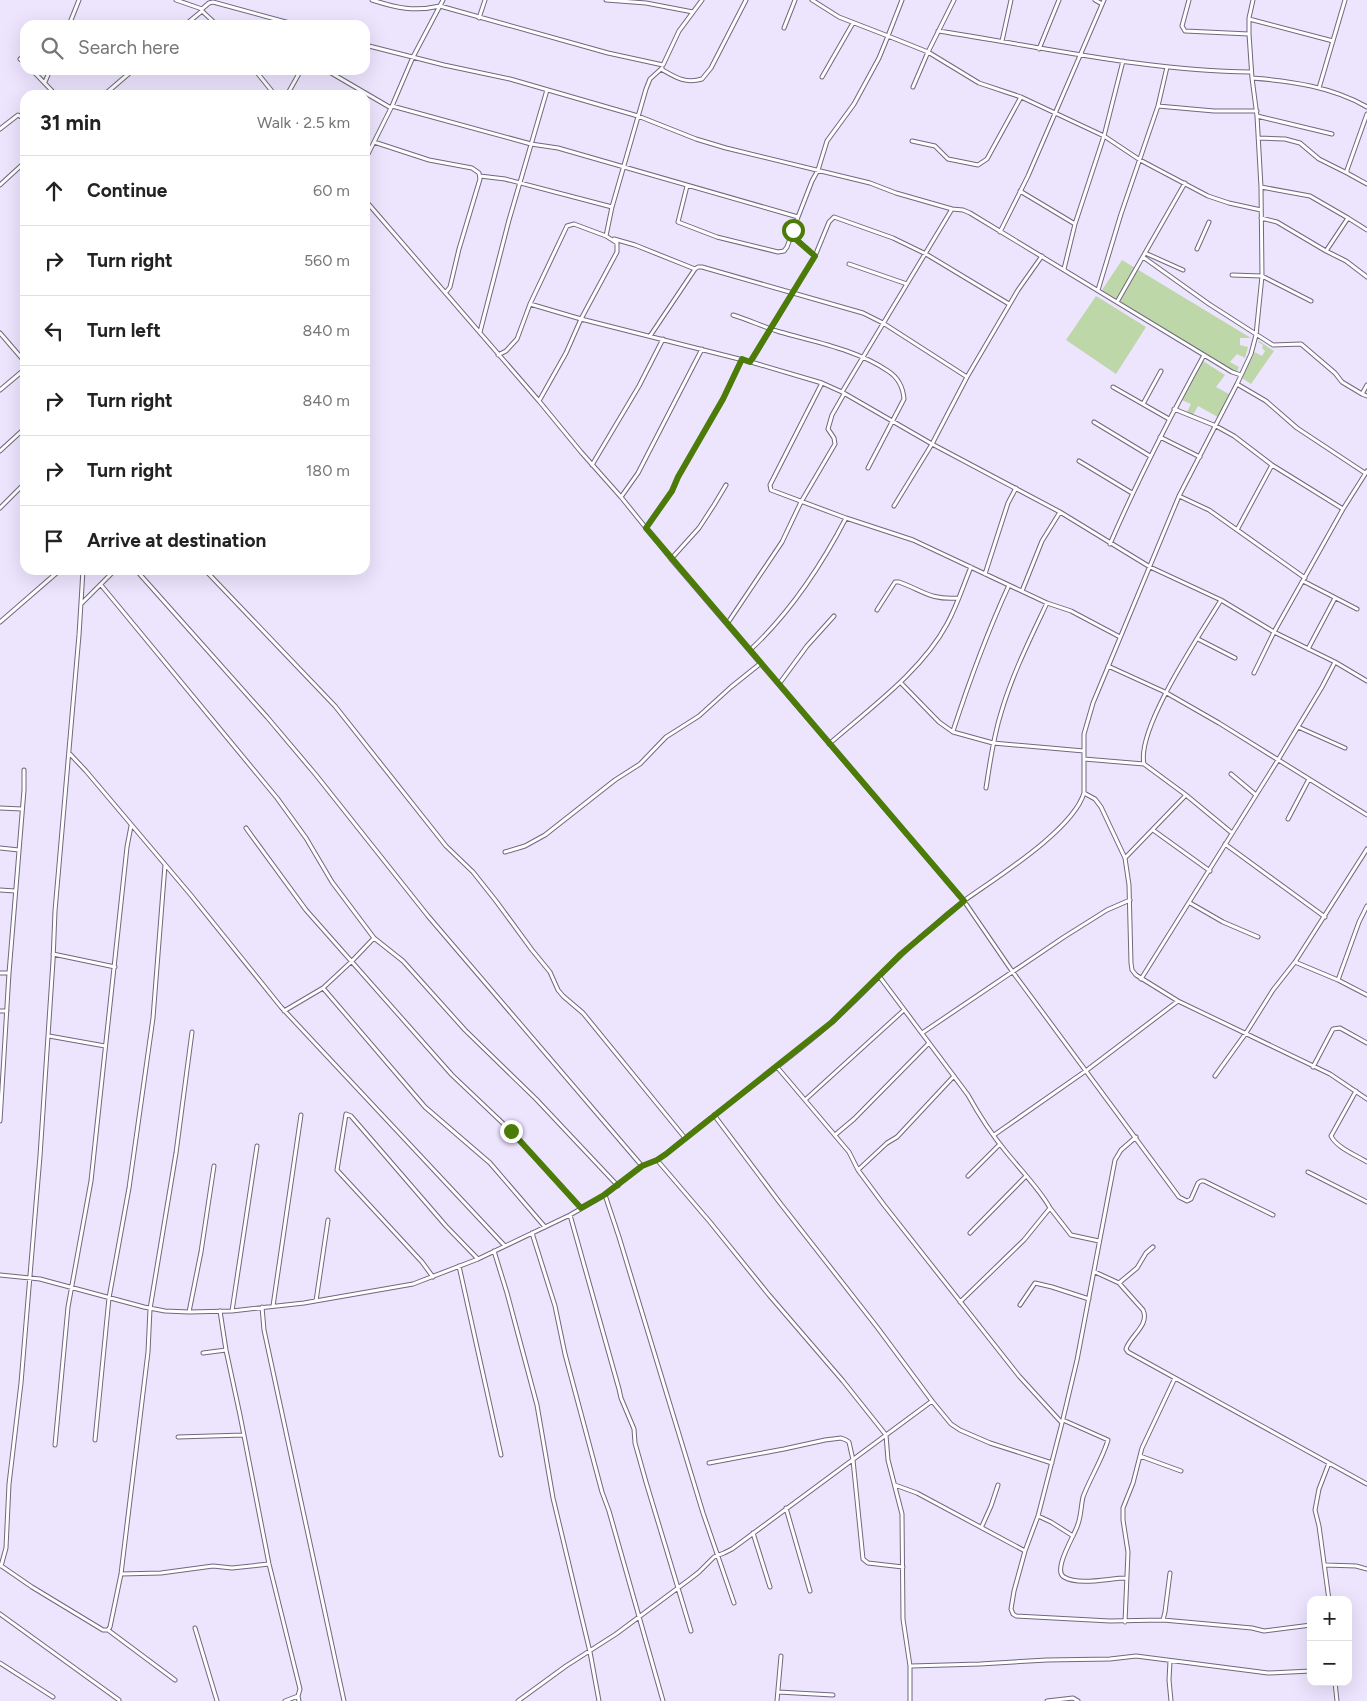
<!DOCTYPE html>
<meta charset="utf-8">
<style>
:root{--surface:#fff;--page:#f2f2f2;--text:#222;--muted:#767676;--line:#e0e0e0}
body{margin:0;font-family:Figtree,sans-serif;background:var(--page);color:var(--text)}
.controls{position:absolute;right:15px;bottom:15px;display:grid;overflow:hidden;border-radius:10px;box-shadow:0 5px 20px #0002}
.controls button{width:45px;height:45px;display:grid;place-items:center;padding:0;border:0;border-bottom:1px solid var(--line);background:var(--surface);color:var(--text);font:25px sans-serif}
.stop{position:absolute;width:15px;height:15px;margin:-11px;border:4px solid #4c7c07;border-radius:50%;background:#fff}
.stop.end{background:#4c7c07;border-color:#fff;box-shadow:0 1px 5px #0008}
.list{margin:0;padding:0;list-style:none}
h2{display:flex;justify-content:space-between;align-items:center;height:65px;margin:0;padding:0 20px;font-size:21px}
h2 small{font-size:16px;font-weight:400;color:var(--muted)}
.list li{display:grid;grid-template-columns:32px 1fr auto;gap:15px;align-items:center;box-sizing:border-box;height:70px;padding:0 20px;border-top:1px solid var(--line)}
.list b{display:block;font-size:19px;white-space:nowrap}
.list em{font-size:16px;font-style:normal;color:var(--muted)}
.icon{flex:none;width:28px;height:28px;fill:none;stroke:currentColor;stroke-width:2;stroke-linecap:round;stroke-linejoin:round}
.map{position:relative;flex:none;width:1367px;height:1701px;overflow:hidden}
.search{position:absolute;background:var(--surface);box-shadow:0 5px 20px #0002;left:20px;top:20px;width:350px;height:55px;display:flex;align-items:center;gap:12px;box-sizing:border-box;padding:0 18px;border-radius:15px;color:var(--muted);font-size:19px}
.panel{position:absolute;background:var(--surface);box-shadow:0 5px 20px #0002;left:20px;top:90px;width:350px;height:485px;border-radius:15px}
.map>svg:first-child{display:block}
</style>
<div class="map">
<svg width="1367" height="1701" viewBox="0 0 1367 1701">
<rect width="100%" height="100%" fill="#ede4fe"/>
<path fill="#bdd7a9" d="M1122,260L1251,338H1240V345L1248,347L1245,358L1237,354L1230,362L1239,367L1236,373L1102,290Z
M1096,296L1146,327L1116,374L1066,340Z
M1259,341L1274,351L1251,384L1242,378L1255,352L1262,356L1265,351L1262,348L1263,345L1258,342Z
M1203,361L1225,375L1216,387L1229,394L1218,417L1198,406L1193,415L1187,412L1191,404L1182,400Z"/>
<g fill="none" stroke-linecap="round" stroke-linejoin="round">
<g stroke="#70687e" stroke-width="5">
<path id="minor" d="M176,0L202,9
M372,0C397,8 414,12 440,6L608,53L663,65L679,31L702,0
M606,0L646,3L693,12
M812,0L839,17L888,36L902,0
M1095,0L1102,4
M1189,0L1182,26L1185,31L1249,34
M479,18L485,0
M1249,19L1333,41
M69,25L79,0
M185,25L202,11
M217,25L202,11V9L209,3L213,2L297,25
M784,28L795,0
M938,31C1043,47 1146,71 1251,72
M1002,41L1011,0
M365,45L444,65L510,79L638,116L696,139L726,148L870,183L896,193L952,209
M1039,49L1059,0
M20,59L25,63
M662,68L661,69C675,77 685,84 702,79L711,68L746,0
M32,70L56,95
M255,70L275,95
M326,70L391,108
M822,77L853,23
M1252,78C1291,81 1333,87 1367,107
M45,82L50,70
M913,87L928,52L979,83L1021,97L1104,136L1140,160L1208,196L1229,203L1261,210
M1319,88L1345,0
M104,95L133,70
M287,95L301,70
M392,106L531,144L558,148L798,217L787,247L784,251L778,252L717,237L678,222L687,186
M1158,106L1214,111H1257
M1367,114L1347,170V173L1367,184
M1257,116L1332,134
M0,129L18,115L25,119
M1258,138L1285,139L1300,143L1319,159L1347,173
M912,141L935,146L948,159L978,165L987,159L1021,97
M374,142L429,160L472,168L479,173L480,179L459,249L450,287L446,292
M365,160L392,106L413,57L443,0
M480,176L505,179L612,207
M0,185L25,162
M1261,187L1310,196L1348,218
M1020,191L1075,224
M365,200L539,401L581,452L621,497L671,559L964,901L1012,971L1179,1197L1187,1201L1191,1199L1198,1183L1201,1181H1204L1273,1215
M798,217L812,181L818,170L827,141L854,104L879,58L888,36L928,52L954,0
M1261,218L1277,222L1326,251L1348,218L1367,230
M1000,232L1028,176L1104,0
M792,235L815,256
M614,239L635,245L695,269
M1197,249L1209,222
M1326,251L1346,261L1367,277
M1145,253L1183,270
M1143,257L1209,304L1273,345L1301,344L1335,373L1342,382L1362,394
M849,264L907,284
M1064,269L1075,224L1104,136L1123,61
M1232,275L1262,276L1311,301
M1098,290L1121,214L1158,106L1167,67
M1117,302L1185,183
M530,304L581,319L617,252V243L606,236L612,207L646,89L650,79L661,69
M733,315C749,320 764,327 780,332C815,342 858,350 888,371C899,378 903,387 904,399L868,468
M480,332L509,220L547,90
M0,333L25,362
M650,336L695,269L698,267H702L863,313L883,323L967,377
M498,355L506,351L517,339L530,304L567,226L574,224L606,236
M751,362L822,383L842,392L932,444L1060,512L1150,567L1221,600L1274,632L1343,509L1367,471
M822,383L770,485L771,490L846,518L913,540L1047,603L1071,611L1120,637
M1237,384L1266,401L1297,428L1365,473
M1367,385L1362,394L1367,396
M1113,387L1169,419
M0,390L25,369
M842,392L952,209L963,210L970,213L1204,355L1232,372L1241,375
M539,401L566,353L581,319L751,362L815,256L829,222L834,217L893,238L926,254L1009,304
M1143,404L1161,371
M1174,409L1216,426L1234,436L1272,465L1343,509
M1094,422L1150,456
M1160,437L1200,457
M0,451L25,428
M1079,461L1132,493
M592,465L639,386L663,339
M1179,496L1209,510L1305,578
M621,497L638,473L702,349
M894,506L932,444L967,377L1018,290L1042,256
M0,508L25,483
M646,528L672,491L678,477L723,399L742,359
M1237,530L1272,465
M1110,544C1138,479 1170,417 1204,355
M671,559L699,528L714,505L726,485
M136,570L267,717L316,775L428,916L642,1166
M205,570L335,706L446,846L473,872L496,901L532,950L550,972L558,990L563,996L583,1013L685,1138
M985,574L1008,503L1016,488
M1303,581L1357,609
M101,585L277,798L306,838L332,882L374,938
M1022,591L1042,541L1060,512
M81,604L115,570
M877,610L895,582H899C924,591 930,600 958,598
M0,622L60,570
M727,624L782,542L801,502L835,444L834,438L828,429L832,415L844,394
M1198,639L1235,658
M1308,649L1335,598
M750,650C790,613 821,566 846,518
M1108,666L1165,692L1219,723L1367,815
M1254,673L1274,632L1335,662L1367,681
M901,683L939,722L953,732L993,743L1084,751
M779,684L807,646L834,616
M1298,727L1345,748
M953,731C969,682 987,633 1009,585
M829,744C869,709 922,671 947,624C957,606 963,586 971,567
M70,754L86,771L190,894L281,1007L505,1246
M1084,759L1144,764L1186,795L1232,833
M1144,764C1136,729 1201,633 1221,600
M1231,774L1256,795
M986,788C990,763 993,738 1001,713C1012,675 1030,639 1047,603
M1084,793L1095,799L1101,807L1125,858L1129,885L1131,963L1132,970L1136,975L1178,1001L1330,1074L1367,1099
M0,808L22,809
M1288,819L1309,779
M246,828L306,910L452,1075L511,1131L581,1208
M1153,830L1210,871
M1225,844L1325,917
M0,848L19,850
M505,852L525,846L545,835L615,780L640,764L666,737L699,716L731,687L761,663
M1125,858L1186,795
M0,890L15,891
M1190,903L1223,922L1258,937
M53,954L115,967
M1295,962L1338,980L1367,995
M0,973H9L24,790V770
M879,976L968,1095C979,1115 992,1135 1007,1153C1020,1169 1041,1191 1050,1208
M1141,979L1278,760L1322,687L1335,662
M1338,980L1359,922L1367,906
M323,988L352,961L374,938L403,961L465,1030L536,1099L618,1186
M0,1011H7
M284,1011L323,988L425,1107L490,1163L545,1227
M922,1033L1064,937L1107,910L1130,900
M49,1036L105,1046
M777,1067L849,1152L858,1170L884,1205L1019,1376L1062,1423L1038,1516L1025,1551L1014,1591L1011,1609L1013,1614L1016,1616L1110,1621L1163,1620L1252,1628L1264,1631L1311,1625
M1313,1067L1333,1029L1340,1028L1367,1043
M1215,1076L1246,1033L1273,990L1295,962L1367,849
M1356,1091L1331,1136C1337,1148 1356,1155 1367,1162
M805,1100L904,1010
M714,1115L780,1203L877,1327L932,1401L951,1424L960,1430L990,1443L1052,1463
M0,1121L9,973
M835,1135L854,1119L929,1043
M994,1135L1087,1070L1178,1001
M657,1160L710,1222L769,1295L843,1381L886,1435L888,1460L902,1514L903,1619L910,1666V1701
M858,1170L887,1143L897,1137L954,1076
M1308,1172L1367,1202
M968,1176L1000,1144
M605,1195L619,1237L703,1513L734,1603
M570,1215L619,1389L621,1398L634,1429L635,1443L646,1482L691,1631
M532,1233L555,1306L565,1354L602,1492L609,1511L663,1701
M970,1233L1026,1176
M494,1251L507,1293L537,1405L553,1498L590,1652L599,1701
M459,1266L501,1455
M1095,1272L1119,1283L1143,1310C1150,1325 1130,1336 1126,1349L1128,1352L1367,1484
M0,1275L40,1279L144,1307L165,1311L189,1312L232,1311L304,1303L413,1284L478,1259L570,1215L605,1195L642,1166L657,1160L666,1154C719,1109 778,1069 831,1023C865,993 895,958 930,929C941,919 953,909 965,900C997,877 1073,830 1084,793V734L1093,703L1179,496L1237,384L1251,354L1256,335L1262,276L1261,187L1257,116L1252,78L1249,34V18L1253,0
M433,1277L422,1262L337,1170L346,1114L351,1116L446,1226L478,1259
M1119,1283L1137,1268L1146,1253L1153,1247
M316,1301L328,1220
M960,1302L1024,1240L1050,1208L1071,1235L1099,1241
M1020,1305L1035,1283L1052,1287L1089,1299
M273,1306L301,1115
M262,1307L264,1330L344,1701
M220,1311L226,1350L240,1415L269,1564L300,1689L298,1696L285,1701
M232,1311L257,1146
M189,1312L201,1252L214,1166
M203,1353L226,1350
M1063,1420L1108,1440C1102,1460 1090,1478 1083,1497C1081,1506 1081,1516 1078,1524C1075,1535 1052,1570 1064,1577C1079,1586 1110,1578 1126,1578
M1062,1423L1077,1360L1115,1160L1121,1150L1136,1137
M178,1437L244,1435
M95,1440L109,1298L129,1188L153,1018L165,865
M55,1445L68,1307L91,1181L127,847L131,826
M1140,1456L1181,1471
M709,1463L784,1449L825,1440L841,1438L846,1440L849,1442L853,1460L863,1559L868,1563L903,1567
M1329,1463L1319,1489L1315,1510L1319,1526L1329,1600
M895,1485L917,1493L1025,1551
M786,1508L810,1591
M1038,1516L1051,1522L1073,1536
M982,1526L991,1506L998,1485
M753,1533L770,1587
M0,1565L32,1587L103,1630H108L110,1627L121,1574L148,1352L150,1309L176,1153L192,1032
M1326,1565L1356,1566L1367,1569
M1,1566L6,1548L9,1484L21,1383L40,1156L53,961L55,911L79,635L83,570
M121,1574L161,1573L213,1566L232,1568L269,1564
M0,1614L119,1700
M1163,1620L1165,1612L1170,1573
M1125,1622L1128,1552L1123,1520V1508L1133,1483L1142,1448L1175,1378
M195,1628L217,1701
M108,1630L175,1680
M1170,1661L1169,1680L1171,1701
M0,1663L53,1697
M911,1666L980,1664L1047,1660L1110,1659L1136,1656L1268,1673L1311,1671
M1335,1682L1337,1701
M778,1692L833,1695
M298,1696L299,1701
M518,1701L566,1666L616,1634L690,1579L699,1572L714,1557L724,1553L732,1549L932,1401
M777,1701L781,1656
M1047,1701L1073,1698L1078,1701"/>
</g>
<use href="#minor" stroke="#fff" stroke-width="3"/>
</g>
<g fill="none" stroke-linecap="round" stroke-linejoin="round">
<path stroke="#4c7c07" stroke-width="6" d="M511,1131L581,1208L604,1195L642,1166L657,1160L666,1154L832,1022L901,954L964,901L646,528L672,491L678,477L723,399L742,359L750,362L815,256L792,236L793,230"/>
</g>
</svg>
<div class="controls">
<button>+</button>
<button>−</button>
</div>
<div class="stop" style="left:793px;top:230px"></div>
<div class="stop end" style="left:511px;top:1131px"></div>
<div class="search"><svg class="icon" aria-label="search" viewBox="0 0 24 24"><circle cx="10" cy="10" r="6"/><path d="M15 15l6 6"/></svg>Search here</div>
<section class="panel">
<h2>31 min<small>Walk · 2.5 km</small></h2>
<ul class="list">
<li><svg class="icon" aria-label="ahead" viewBox="0 0 24 24"><path d="M12 20V5M6 11l6-6 6 6"/></svg><div><b>Continue</b></div><em>60 m</em></li>
<li><svg class="icon" aria-label="right" viewBox="0 0 24 24"><path d="M7 20v-9h11M14 6l5 5-5 5"/></svg><div><b>Turn right</b></div><em>560 m</em></li>
<li><svg class="icon" aria-label="left" viewBox="0 0 24 24"><path d="M17 20v-9H6M10 6l-5 5 5 5"/></svg><div><b>Turn left</b></div><em>840 m</em></li>
<li><svg class="icon" aria-label="right" viewBox="0 0 24 24"><path d="M7 20v-9h11M14 6l5 5-5 5"/></svg><div><b>Turn right</b></div><em>840 m</em></li>
<li><svg class="icon" aria-label="right" viewBox="0 0 24 24"><path d="M7 20v-9h11M14 6l5 5-5 5"/></svg><div><b>Turn right</b></div><em>180 m</em></li>
<li><svg class="icon" aria-label="arrive" viewBox="0 0 24 24"><path d="M6 21V4h12l-3 4 3 4H6"/></svg><div><b>Arrive at destination</b></div></li>
</ul>
</section>
</div>
